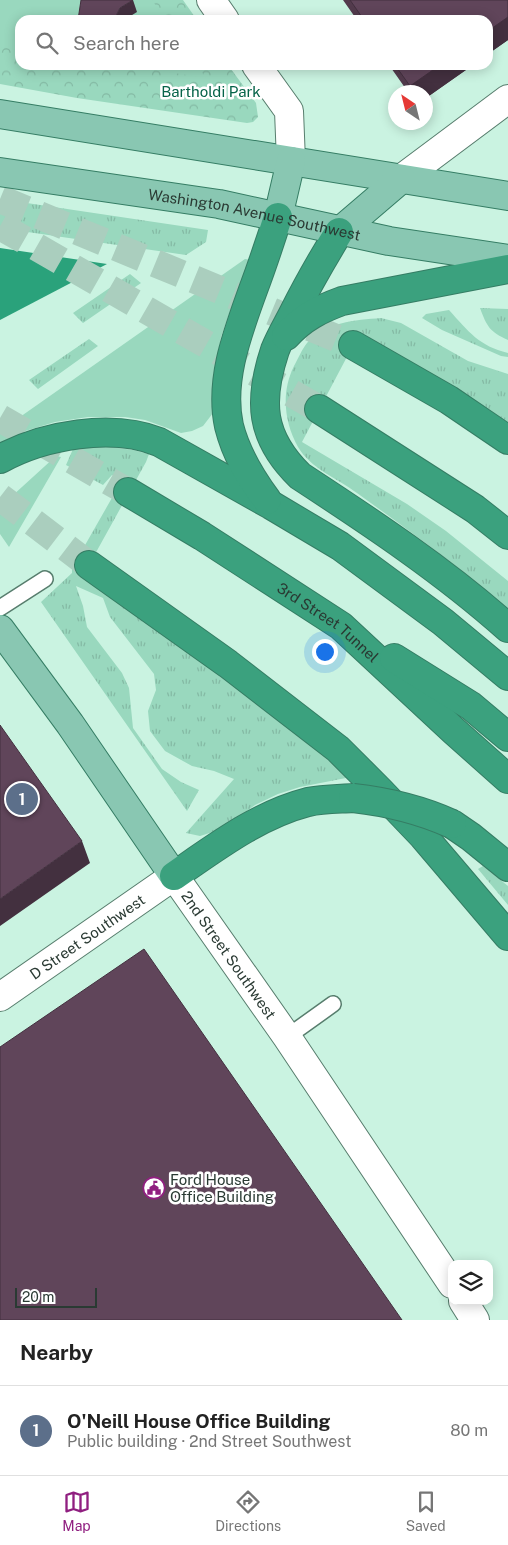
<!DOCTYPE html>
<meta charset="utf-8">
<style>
:root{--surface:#fff;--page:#f2f2f2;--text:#222;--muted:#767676;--line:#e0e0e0;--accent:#901f80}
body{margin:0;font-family:"Public Sans",sans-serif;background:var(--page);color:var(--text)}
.controls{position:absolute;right:15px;bottom:15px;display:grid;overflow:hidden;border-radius:10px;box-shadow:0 2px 12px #0003}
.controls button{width:45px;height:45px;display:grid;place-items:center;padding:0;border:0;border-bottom:1px solid var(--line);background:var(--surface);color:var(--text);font:25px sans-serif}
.compass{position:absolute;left:388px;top:85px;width:45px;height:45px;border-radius:50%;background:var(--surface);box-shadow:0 2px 12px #0003;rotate:325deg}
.scale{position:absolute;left:15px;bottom:12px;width:82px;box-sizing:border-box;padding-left:5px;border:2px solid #2a3a33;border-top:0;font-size:14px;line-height:18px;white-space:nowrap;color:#2a3a33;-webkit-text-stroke:4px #fff;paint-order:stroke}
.you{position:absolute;left:324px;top:651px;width:18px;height:18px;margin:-12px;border:4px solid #fff;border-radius:50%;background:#1a73e8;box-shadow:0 0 0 8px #1a73e833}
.badge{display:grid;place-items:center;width:32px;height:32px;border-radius:50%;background:var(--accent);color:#fff;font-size:16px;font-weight:700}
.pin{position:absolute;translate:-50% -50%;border:2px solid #fff;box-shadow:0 1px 5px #0006}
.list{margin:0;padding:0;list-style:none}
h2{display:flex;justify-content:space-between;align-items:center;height:65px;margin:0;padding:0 20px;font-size:21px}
h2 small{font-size:16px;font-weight:400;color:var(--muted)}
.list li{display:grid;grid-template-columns:32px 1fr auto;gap:15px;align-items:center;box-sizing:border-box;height:90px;padding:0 20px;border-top:1px solid var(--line)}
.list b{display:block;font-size:19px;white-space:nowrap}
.list p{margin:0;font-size:16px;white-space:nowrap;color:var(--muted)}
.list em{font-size:16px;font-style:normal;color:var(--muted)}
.icon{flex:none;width:28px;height:28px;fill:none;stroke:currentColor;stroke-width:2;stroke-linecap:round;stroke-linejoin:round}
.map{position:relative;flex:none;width:508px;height:1320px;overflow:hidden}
.search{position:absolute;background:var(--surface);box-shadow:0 2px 12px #0003;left:15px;right:15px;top:15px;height:55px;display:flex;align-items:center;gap:12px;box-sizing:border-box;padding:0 18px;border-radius:15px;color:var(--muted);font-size:19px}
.sheet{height:155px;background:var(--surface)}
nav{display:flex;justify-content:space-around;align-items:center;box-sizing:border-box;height:70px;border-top:1px solid var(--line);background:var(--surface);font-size:14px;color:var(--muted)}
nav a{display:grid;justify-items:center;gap:2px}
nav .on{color:var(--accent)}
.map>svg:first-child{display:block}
</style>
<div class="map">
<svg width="508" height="1320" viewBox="0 0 508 1320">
<defs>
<pattern id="grass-tufts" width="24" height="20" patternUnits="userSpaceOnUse" patternTransform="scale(1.25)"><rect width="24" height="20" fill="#99d8be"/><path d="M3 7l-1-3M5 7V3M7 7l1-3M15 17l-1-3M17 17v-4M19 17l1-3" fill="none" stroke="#84baa4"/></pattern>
<pattern id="park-crowns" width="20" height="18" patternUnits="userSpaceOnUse" patternTransform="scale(1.25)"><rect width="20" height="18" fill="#99d8be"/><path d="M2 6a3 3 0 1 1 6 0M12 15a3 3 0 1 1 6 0" fill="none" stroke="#84baa4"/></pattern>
</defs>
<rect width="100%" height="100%" fill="#caf3e1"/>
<path fill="url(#grass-tufts)" d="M0,199L208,230L206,242L186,255L0,228Z
M130,274L141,283L83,323L73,313Z
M480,308L508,309V340C490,332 487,327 480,308Z
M449,310C469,332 479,346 508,353V357L501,356L442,330L422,318L426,314Z
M381,318L401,323L468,361L508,374V427L358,336L302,442L407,504L446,531L508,581V609C460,567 408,530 357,493C338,479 310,468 298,447C284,422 281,392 294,366C298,359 302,349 307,343C325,322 355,320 381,318Z
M89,339L98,346L38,389L29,380Z
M97,445L133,450L149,454L146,462L89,565L351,777L300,787L278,794L255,805L236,819L216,831L200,836L186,833L234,779L214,771L192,766L165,751L150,731L148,711L156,690L154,674L110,617L103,598L76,586L83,606L87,627L122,673L129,688L133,728L162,769L181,782L199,790L187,811L41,602L72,573V568L121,482L112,475L103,485L66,465L73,449Z
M483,866L508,886V905L478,869Z"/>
<path fill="url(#park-crowns)" d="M0,0H183L197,20H20V65H228L256,103L258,117L253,122L247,123L77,98L0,84Z"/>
<path fill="#99d8be" d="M0,0H152L166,20H20V50L0,47Z
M122,65H197L206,78Z
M245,259L252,260L243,289L238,287L221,337L215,369L213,413L203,426L192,431L181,433L145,420L125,417H88L55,422L22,432V437L0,448V431Z
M56,456L61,457L9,547L0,534V507Z"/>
<path fill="#2aa27b" d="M0,248L107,264L0,320Z"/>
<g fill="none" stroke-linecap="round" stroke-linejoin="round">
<path stroke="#aacebe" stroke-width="28" stroke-dasharray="28 14" stroke-linecap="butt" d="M0,199L353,345
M0,226L319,409
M0,418L128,492
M0,497L89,565"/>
<g stroke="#577d6d" stroke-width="18">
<path id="service" d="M0,608L45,579
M287,1037L333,1004"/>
</g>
<g stroke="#577d6d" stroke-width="30">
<path id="minor" d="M211,0L225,20
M256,65L289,111L291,161
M401,179L508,99"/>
</g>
<g stroke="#577d6d" stroke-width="30">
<g id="tertiary">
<path id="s1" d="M0,997L174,876L287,1037L452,1284"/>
<path d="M463,1301L475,1320"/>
</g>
</g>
<g stroke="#357d64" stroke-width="30">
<g id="primary">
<path d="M0,114L508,196"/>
<path id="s2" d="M0,172L219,204L389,241L508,259"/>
<path d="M278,217L291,161"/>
<path d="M339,232L401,179"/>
<path d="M0,629L70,724L174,876"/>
</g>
</g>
<g stroke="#357d64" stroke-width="30">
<g id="motorway">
<path d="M339,232C323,258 308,284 294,312C288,324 280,337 275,350C258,401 260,437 300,476C372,523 444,571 508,628"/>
<path d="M286,336C302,318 320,309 342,301L508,269"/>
<path d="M353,345L449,400L508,440"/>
<path d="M319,409L475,509L508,535"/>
<path d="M0,459C44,435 112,423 159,442L271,505L340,546L443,622L508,676"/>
<path id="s3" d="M128,492L202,536L341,626L454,731L508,779"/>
<path d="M267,500C250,477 236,454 229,426C219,380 238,332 253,290C262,266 270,242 278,217"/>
<path d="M89,565L228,664L338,749L380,791L423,836L508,936"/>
<path d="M394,658L471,706L508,737"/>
<path d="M452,824L471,837L508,867"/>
<path d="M174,876C216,847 258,815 308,802C322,799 338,799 353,798"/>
</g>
</g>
<use href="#service" stroke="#fff" stroke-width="15"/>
<use href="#minor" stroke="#fff" stroke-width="28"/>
<use href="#tertiary" stroke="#fff" stroke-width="28"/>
<use href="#primary" stroke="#89c7b2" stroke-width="28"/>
<use href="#motorway" stroke="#3ba17e" stroke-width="28"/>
<g stroke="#357d64" stroke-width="30" stroke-linecap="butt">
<path id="motorway-bridge" d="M353,798C389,802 419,809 452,824"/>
</g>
<use href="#motorway-bridge" stroke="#3ba17e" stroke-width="28"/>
</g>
<path fill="#533b4d" d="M343,0H508V40L488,54V20H357Z
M389,65H473L426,98V92H408Z"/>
<path fill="#43303f" d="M133,0L137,12L124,20H115V18L120,8Z
M508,17V40L488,54V31Z
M440,65H473L426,98V92H412L410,86Z
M82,841L90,863L0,926V899Z"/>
<path fill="#60455a" stroke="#43303f" d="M81,0H133L120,8L115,18V20H78Z
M350,0H508V17L488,31V20H364Z
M395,65H440L410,86Z
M0,725L82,841L0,899Z
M144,949L402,1320H0V1047Z"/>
<defs>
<g id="civic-ring" transform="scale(1.125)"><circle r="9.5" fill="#fff" stroke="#901f80" stroke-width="1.5"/><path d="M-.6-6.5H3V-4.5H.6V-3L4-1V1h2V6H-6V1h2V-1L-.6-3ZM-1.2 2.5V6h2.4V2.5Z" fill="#901f80"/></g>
</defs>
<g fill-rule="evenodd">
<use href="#civic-ring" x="154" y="1188"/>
</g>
<g text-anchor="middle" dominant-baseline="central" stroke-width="5" stroke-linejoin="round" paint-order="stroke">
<g font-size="15" fill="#066349" stroke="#fff">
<text x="211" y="91">Bartholdi Park</text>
</g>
<g font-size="15" fill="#2a3a33" stroke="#fff">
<text stroke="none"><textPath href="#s2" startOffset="258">Washington Avenue Southwest</textPath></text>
<text stroke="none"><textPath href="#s3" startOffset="239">3rd Street Tunnel</textPath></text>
<text stroke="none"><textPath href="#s1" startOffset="106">D Street Southwest</textPath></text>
<text stroke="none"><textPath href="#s1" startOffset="308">2nd Street Southwest</textPath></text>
</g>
<g font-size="15" fill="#2a3a33" stroke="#fff" text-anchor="start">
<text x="170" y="1179">Ford House<tspan x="170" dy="17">Office Building</tspan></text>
</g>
</g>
</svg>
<div class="controls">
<button><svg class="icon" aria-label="layers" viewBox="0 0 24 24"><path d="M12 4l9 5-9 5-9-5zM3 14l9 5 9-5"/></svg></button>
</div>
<svg class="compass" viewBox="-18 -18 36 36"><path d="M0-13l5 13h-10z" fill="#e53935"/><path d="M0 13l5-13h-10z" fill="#767676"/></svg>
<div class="scale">20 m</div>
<div class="you"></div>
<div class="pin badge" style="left:22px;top:799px;background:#5c6f8a">1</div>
<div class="search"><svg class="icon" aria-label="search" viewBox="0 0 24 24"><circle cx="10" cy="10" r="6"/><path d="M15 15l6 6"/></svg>Search here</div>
</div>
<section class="sheet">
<h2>Nearby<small></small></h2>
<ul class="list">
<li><span class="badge" style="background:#5c6f8a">1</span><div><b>O'Neill House Office Building</b><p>Public building · 2nd Street Southwest</p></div><em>80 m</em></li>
</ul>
</section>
<nav>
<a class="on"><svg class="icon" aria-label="map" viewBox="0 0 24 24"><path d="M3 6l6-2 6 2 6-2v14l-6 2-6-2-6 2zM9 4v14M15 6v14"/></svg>Map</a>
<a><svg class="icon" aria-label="directions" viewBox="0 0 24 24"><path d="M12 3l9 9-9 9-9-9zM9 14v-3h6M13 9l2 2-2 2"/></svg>Directions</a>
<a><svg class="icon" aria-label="saved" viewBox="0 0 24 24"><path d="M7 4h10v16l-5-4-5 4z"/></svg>Saved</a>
</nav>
